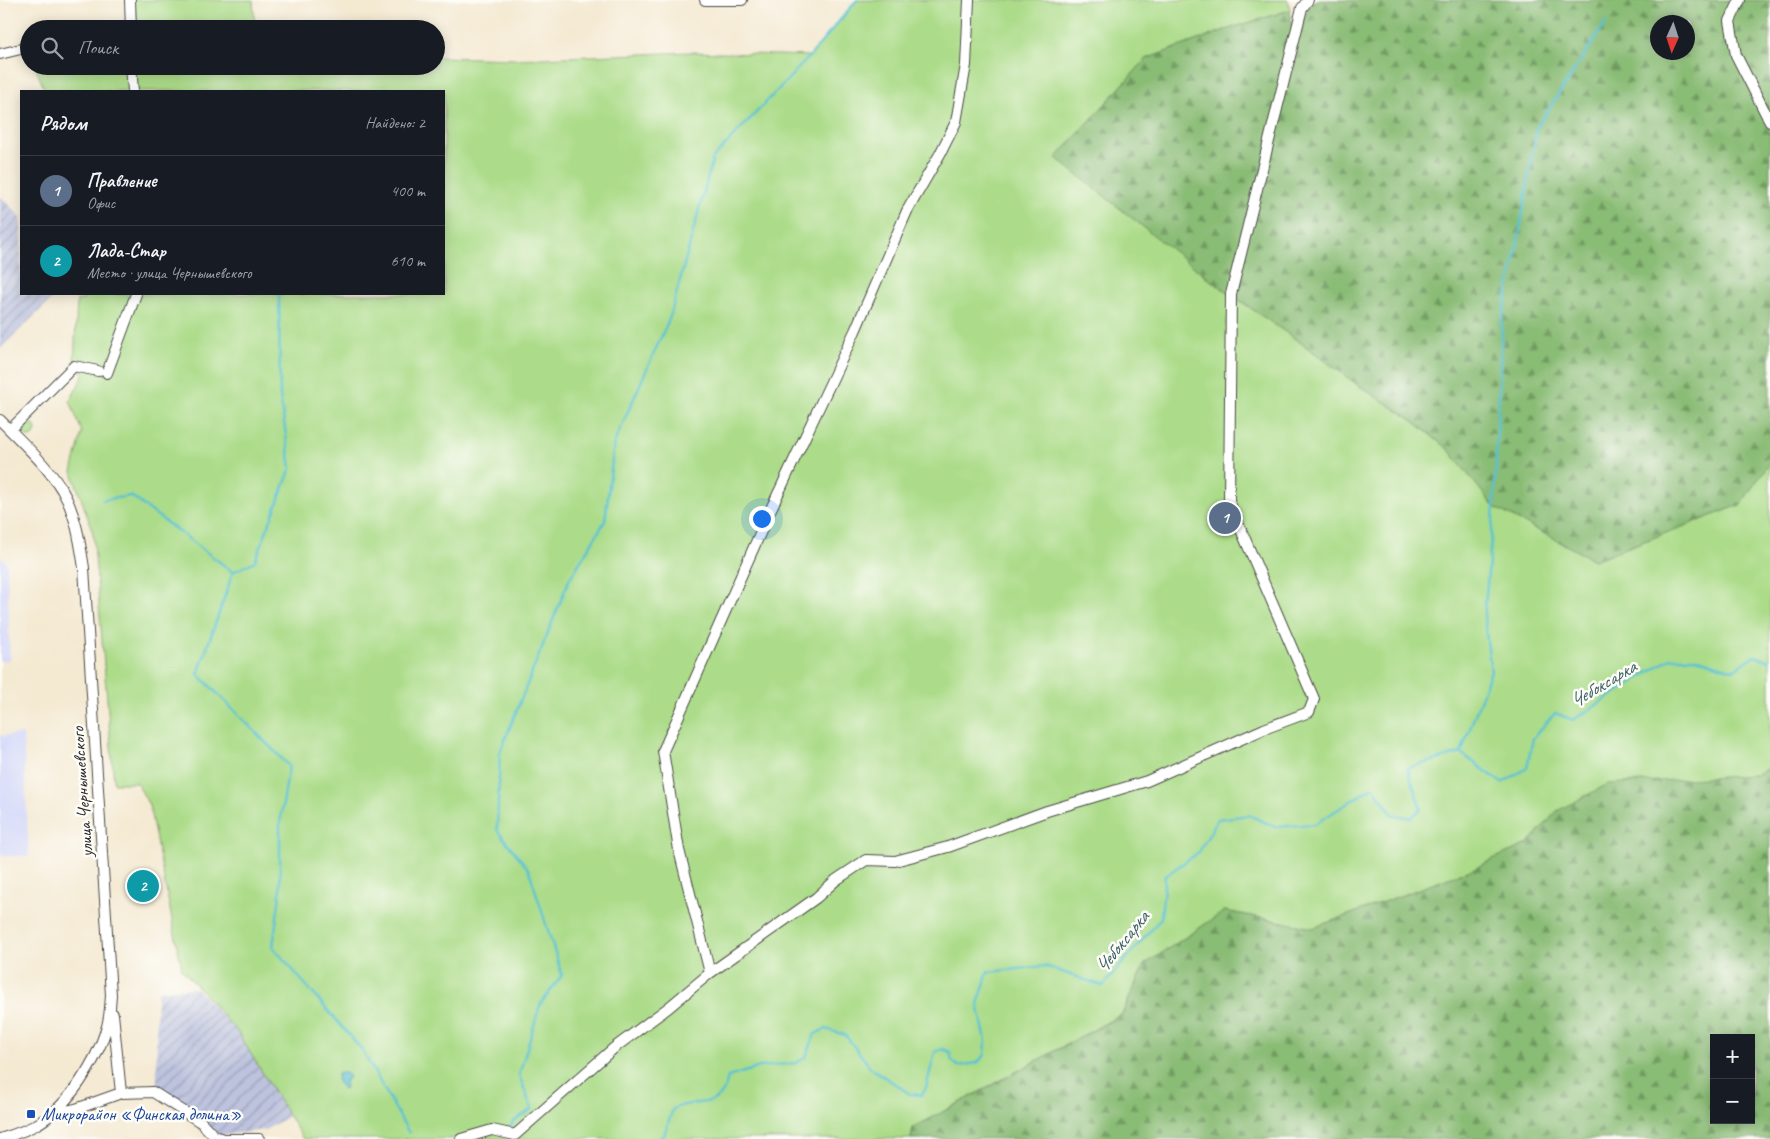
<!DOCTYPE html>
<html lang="ru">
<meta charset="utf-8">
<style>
:root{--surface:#171b24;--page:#20242c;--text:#f1f3f6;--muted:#9ea1a6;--line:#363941;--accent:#2563eb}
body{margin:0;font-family:Caveat,sans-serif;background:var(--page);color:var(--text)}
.controls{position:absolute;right:15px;bottom:15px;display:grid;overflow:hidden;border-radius:0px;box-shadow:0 2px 12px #0003}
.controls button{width:45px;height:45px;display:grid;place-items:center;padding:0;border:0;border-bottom:1px solid var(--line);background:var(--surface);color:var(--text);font:25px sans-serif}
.compass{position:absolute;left:1650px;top:15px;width:45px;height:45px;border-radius:50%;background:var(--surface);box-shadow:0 2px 12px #0003;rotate:183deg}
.you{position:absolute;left:761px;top:518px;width:18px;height:18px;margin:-12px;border:4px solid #fff;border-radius:50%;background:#1a73e8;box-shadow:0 0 0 8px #1a73e833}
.badge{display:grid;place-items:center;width:32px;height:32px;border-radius:50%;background:var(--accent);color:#fff;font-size:16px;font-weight:700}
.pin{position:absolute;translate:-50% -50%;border:2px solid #fff;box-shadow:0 1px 5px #0006}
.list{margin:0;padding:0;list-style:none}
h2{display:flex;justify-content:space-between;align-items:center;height:65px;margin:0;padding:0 20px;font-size:21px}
h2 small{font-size:16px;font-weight:400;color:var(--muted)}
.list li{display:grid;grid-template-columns:32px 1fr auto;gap:15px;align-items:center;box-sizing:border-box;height:70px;padding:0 20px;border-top:1px solid var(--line)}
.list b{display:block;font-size:19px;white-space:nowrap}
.list p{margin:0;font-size:16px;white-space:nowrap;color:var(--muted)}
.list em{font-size:16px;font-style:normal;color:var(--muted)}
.icon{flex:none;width:28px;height:28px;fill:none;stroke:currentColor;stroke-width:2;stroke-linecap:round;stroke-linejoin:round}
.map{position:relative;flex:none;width:1770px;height:1139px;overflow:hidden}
.search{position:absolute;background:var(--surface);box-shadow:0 2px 12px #0003;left:20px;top:20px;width:425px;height:55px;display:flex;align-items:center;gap:12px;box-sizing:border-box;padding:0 18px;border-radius:28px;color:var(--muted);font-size:19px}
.panel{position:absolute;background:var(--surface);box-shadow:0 2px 12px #0003;left:20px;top:90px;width:425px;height:205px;border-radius:0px}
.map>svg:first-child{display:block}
</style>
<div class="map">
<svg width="1770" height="1139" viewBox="0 0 1770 1139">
<defs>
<pattern id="industrial-furrows" width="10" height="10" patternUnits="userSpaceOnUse" patternTransform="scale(1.25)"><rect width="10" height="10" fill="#bdc3de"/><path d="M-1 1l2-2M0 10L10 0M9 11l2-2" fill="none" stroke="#9a9fb4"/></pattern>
<pattern id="forest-firs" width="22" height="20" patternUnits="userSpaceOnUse" patternTransform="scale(1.25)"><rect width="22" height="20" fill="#89bc75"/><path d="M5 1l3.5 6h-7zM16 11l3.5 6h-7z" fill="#709960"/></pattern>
<pattern id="water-ripples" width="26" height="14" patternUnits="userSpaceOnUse" patternTransform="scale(1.25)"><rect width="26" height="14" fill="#57c1d2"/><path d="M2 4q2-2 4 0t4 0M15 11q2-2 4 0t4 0" fill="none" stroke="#489dab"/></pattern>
</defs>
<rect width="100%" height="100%" fill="#fdfcf7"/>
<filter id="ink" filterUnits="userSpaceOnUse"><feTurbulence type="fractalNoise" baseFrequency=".02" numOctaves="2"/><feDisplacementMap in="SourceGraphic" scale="10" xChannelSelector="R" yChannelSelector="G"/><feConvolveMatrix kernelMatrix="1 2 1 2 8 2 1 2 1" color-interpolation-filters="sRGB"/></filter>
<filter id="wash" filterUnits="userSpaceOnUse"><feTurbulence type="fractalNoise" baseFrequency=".0096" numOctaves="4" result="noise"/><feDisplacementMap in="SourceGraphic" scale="20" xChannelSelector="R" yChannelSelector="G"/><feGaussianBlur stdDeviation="1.12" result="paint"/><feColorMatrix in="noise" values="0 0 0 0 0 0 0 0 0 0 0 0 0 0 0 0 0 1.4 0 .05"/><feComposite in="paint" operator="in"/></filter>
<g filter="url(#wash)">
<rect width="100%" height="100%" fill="#f4e9d1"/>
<path fill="#d4d8f9" d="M0,556L7,563L10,660L0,661Z
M23,734L29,856H0V736Z"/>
<path fill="url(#industrial-furrows)" d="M0,196L21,217V294H57L0,349Z
M196,988L238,1033L289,1116L265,1130L214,1136L153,1092L157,1082L156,1013L158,992L162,990Z"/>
<path fill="#acdc89" stroke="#6c845a" d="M130,0H253L255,29H131Z
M857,0H1288L1290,10L1225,30L1146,59L1057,158L1213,282L1304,345L1358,385L1412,420L1449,450L1494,507L1594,560L1740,505L1770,462V767L1756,775L1684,780L1557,811L1528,844L1493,859L1476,868L1313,928L1225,911L1144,965L1122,1014L913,1128L911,1139H303L238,1033L182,969L149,805L137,783H114L93,533L72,472L82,432L70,401L84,374L74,364L77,300H84V294H444V91H45L35,66H436V57L514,59L692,52L810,56Z
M22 430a7 7 0 1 1 14 0a7 7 0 1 1-14 0Z"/>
<path fill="url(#forest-firs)" stroke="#5a7450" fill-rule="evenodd" d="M1318,0H1770V462L1740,505L1594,560L1494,507L1449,450L1412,420L1358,385L1304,345L1213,282L1056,158L1146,59L1225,30L1290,10L1294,37L1312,2ZM1658,22H1688V52H1658Z
M1770,767V1139H911L913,1128L1122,1015L1144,965L1225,911L1313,928L1476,868L1493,859L1528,844L1557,811L1608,784L1756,775ZM1714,1038H1751V1120H1714Z"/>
<path fill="url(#water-ripples)" stroke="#41767e" d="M341,1073H346L349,1077L345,1082L346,1088L344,1089C338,1085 337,1081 337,1074Z"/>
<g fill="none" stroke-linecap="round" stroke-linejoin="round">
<path stroke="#57c1d2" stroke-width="2.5" d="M279,294L280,396L291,468L255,561L233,572L198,674L289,766L280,823V895L273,947L362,1050L409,1133
M103,500L131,496L233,572
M1461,753L1491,671L1484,618L1494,507L1502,320L1517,247L1537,127L1606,22
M509,1131L513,1122L532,1109L519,1075L540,1005L562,975L529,870L497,830L500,752L569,580L605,521L614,443L670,317L713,158L810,56L857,0
M658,1139L664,1135L673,1109C698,1096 721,1114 728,1077L760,1067L796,1063L806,1057L815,1034L826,1029L845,1035L871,1068L910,1094L921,1095L926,1088L935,1052L943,1049L950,1052L952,1061L958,1066L977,1063L985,1055L986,1041L978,1004L988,972L1045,966L1103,986L1161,918L1165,876L1199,852L1218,819L1249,815L1275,827L1315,824L1373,787L1392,814L1411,818L1421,809L1407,768L1461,753L1502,783L1527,768L1533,738L1555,713L1573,720L1671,658H1696L1733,670L1754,656L1768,660L1770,662"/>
</g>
</g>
<g filter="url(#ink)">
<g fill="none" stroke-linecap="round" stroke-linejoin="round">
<g stroke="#494844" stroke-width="12">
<path id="minor" d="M130,0L131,29
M705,0H742
M1740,0L1730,21L1736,55L1770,122
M0,54L29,47
M131,66L133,91
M107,373L136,294
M0,420C22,442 46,464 62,490C76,514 80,542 84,568L111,995C110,1007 110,1018 106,1030C96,1062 69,1105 39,1123C28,1130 13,1135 0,1139
M10,430L74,366L98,371
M710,973L679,850L663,751L770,511L855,331L907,211L940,154L956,122L966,65L969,0
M113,1014L121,1093
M51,1114L76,1109L121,1093L153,1092L202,1123L214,1136L223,1139H259
M461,1139L492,1130L515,1135L614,1048L668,1008L710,973L816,898L836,880L866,860L895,861L948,847L1047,811L1147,781L1264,729L1309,712L1314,699L1229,502L1231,294L1302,8L1308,0"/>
</g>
<use href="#minor" stroke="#fff" stroke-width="10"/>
</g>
</g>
<rect fill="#1a4fb4" stroke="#fdfcf7" stroke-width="2" x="26" y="1109" width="10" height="10" rx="2.5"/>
<g text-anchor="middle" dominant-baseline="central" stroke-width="5" stroke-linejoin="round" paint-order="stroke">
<g font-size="18" fill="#2b2b2b" stroke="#fdfcf7">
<text transform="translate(82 792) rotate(-94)">улица Чернышевского</text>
</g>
<g font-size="18" fill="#164399" stroke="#fdfcf7" text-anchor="start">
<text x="41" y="1114">Микрорайон «Финская долина»</text>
</g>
<g font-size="19" font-style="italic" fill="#3a6065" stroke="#fdfcf7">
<text transform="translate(1603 684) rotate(-31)">Чебоксарка</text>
<text transform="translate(1122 942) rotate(-51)">Чебоксарка</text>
</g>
</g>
</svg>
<div class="controls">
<button>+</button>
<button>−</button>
</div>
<svg class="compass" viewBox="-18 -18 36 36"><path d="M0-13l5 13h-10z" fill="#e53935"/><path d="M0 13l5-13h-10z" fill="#9ea1a6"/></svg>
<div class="you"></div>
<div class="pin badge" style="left:1225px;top:518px;background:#5c6f8a">1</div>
<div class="pin badge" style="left:143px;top:886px;background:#0f9aa8">2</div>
<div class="search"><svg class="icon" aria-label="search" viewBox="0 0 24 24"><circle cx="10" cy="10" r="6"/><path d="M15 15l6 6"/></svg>Поиск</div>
<section class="panel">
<h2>Рядом<small>Найдено: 2</small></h2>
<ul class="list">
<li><span class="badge" style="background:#5c6f8a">1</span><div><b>Правление</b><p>Офис</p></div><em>400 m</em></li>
<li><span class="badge" style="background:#0f9aa8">2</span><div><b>Лада-Стар</b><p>Место · улица Чернышевского</p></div><em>610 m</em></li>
</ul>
</section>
</div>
